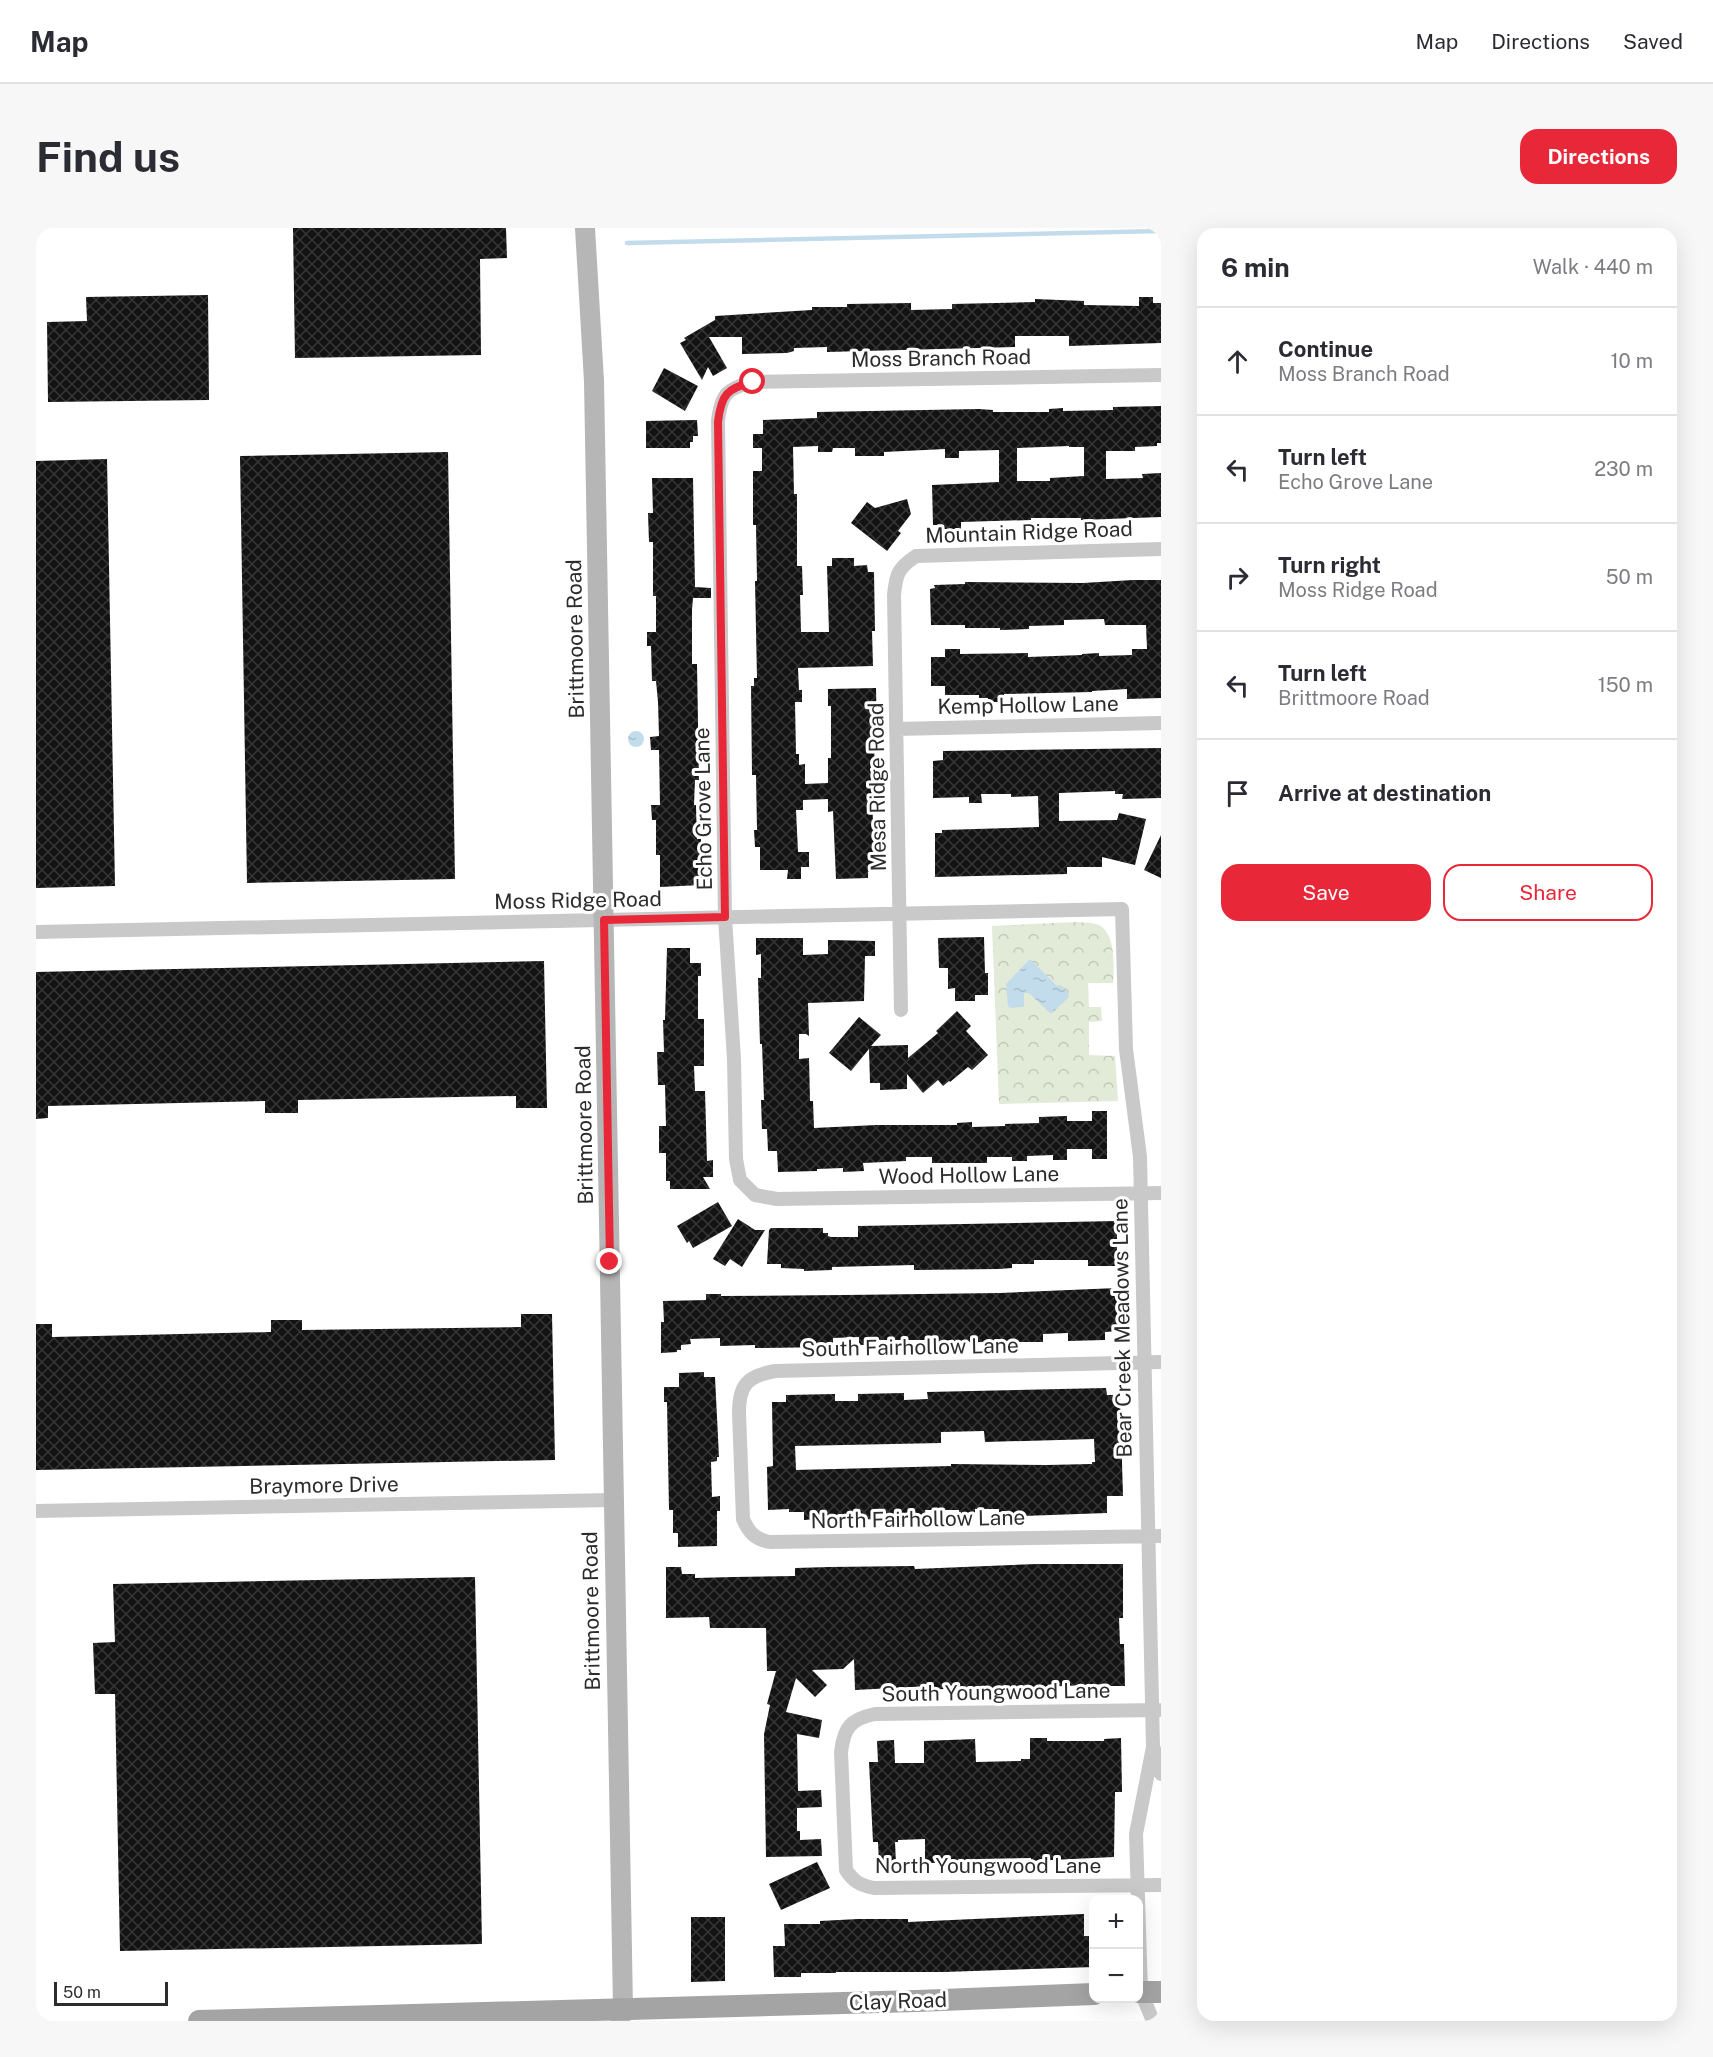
<!DOCTYPE html>
<meta charset="utf-8">
<style>
:root{--surface:#fff;--page:#f7f7f7;--text:#2b2b33;--muted:#7c7c81;--line:#e1e1e2;--accent:#e82838}
body{margin:0;font-family:"Public Sans",sans-serif;background:var(--page);color:var(--text)}
.controls{position:absolute;right:18px;bottom:18px;display:grid;overflow:hidden;border-radius:12px;box-shadow:0 6px 24px #0002}
.controls button{width:54px;height:54px;display:grid;place-items:center;padding:0;border:0;border-bottom:2px solid var(--line);background:var(--surface);color:var(--text);font:30px sans-serif}
.scale{position:absolute;left:18px;bottom:15px;width:114px;box-sizing:border-box;padding-left:6px;border:3px solid #2c2c2c;border-top:0;font-size:16px;line-height:21px;white-space:nowrap;color:#2c2c2c;-webkit-text-stroke:4px #fff;paint-order:stroke}
.stop{position:absolute;width:18px;height:18px;margin:-14px;border:4px solid #e82838;border-radius:50%;background:#fff}
.stop.end{background:#e82838;border-color:#fff;box-shadow:0 2px 6px #0008}
.list{margin:0;padding:0;list-style:none}
h2{display:flex;justify-content:space-between;align-items:center;height:78px;margin:0;padding:0 24px;font-size:26px}
h2 small{font-size:20px;font-weight:400;color:var(--muted)}
.list li{display:grid;grid-template-columns:39px 1fr auto;gap:18px;align-items:center;box-sizing:border-box;height:108px;padding:0 24px;border-top:2px solid var(--line)}
.list b{display:block;font-size:22px;white-space:nowrap}
.list p{margin:0;font-size:20px;white-space:nowrap;color:var(--muted)}
.list em{font-size:20px;font-style:normal;color:var(--muted)}
.actions{display:flex;gap:12px;padding:18px 24px}
.actions a{flex:1;padding:14px 0;border:2px solid var(--accent);border-radius:18px;text-align:center;font-size:21px;color:var(--accent)}
.actions .main{background:var(--accent);color:#fff}
.icon{flex:none;width:33px;height:33px;fill:none;stroke:currentColor;stroke-width:2;stroke-linecap:round;stroke-linejoin:round}
.map{position:relative;flex:none;width:1125px;height:1793px;overflow:hidden;border-radius:18px}
header{display:flex;align-items:center;gap:36px;box-sizing:border-box;height:84px;padding:0 30px;background:var(--surface);border-bottom:2px solid var(--line)}
header strong{font-size:28px}
nav{display:flex;gap:33px;margin-inline-start:auto;font-size:21px}
.intro{display:flex;align-items:center;justify-content:space-between;box-sizing:border-box;height:144px;padding:0 36px}
h1{margin:0;font-size:42px}
.button{padding:15px 27px;border-radius:18px;background:var(--accent);color:#fff;font-size:21px;font-weight:700}
main{display:flex;gap:36px;padding:0 36px}
aside{flex:1;background:var(--surface);border-radius:18px;box-shadow:0 6px 24px #0002}
.map>svg:first-child{display:block}
</style>
<header>
<strong>Map</strong>
<nav><a>Map</a><a>Directions</a><a>Saved</a></nav>
</header>
<div class="intro"><h1>Find us</h1><a class="button">Directions</a></div>
<main>
<div class="map">
<svg width="1125" height="1793" viewBox="0 0 1125 1793">
<defs>
<pattern id="forest-crowns" width="20" height="18" patternUnits="userSpaceOnUse" patternTransform="scale(1.5)"><rect width="20" height="18" fill="#e2ead8"/><path d="M2 6a3 3 0 1 1 6 0M12 15a3 3 0 1 1 6 0" fill="none" stroke="#c2c9ba"/></pattern>
<pattern id="water-ripples" width="26" height="14" patternUnits="userSpaceOnUse" patternTransform="scale(1.5)"><rect width="26" height="14" fill="#c3dceb"/><path d="M2 4q2-2 4 0t4 0M15 11q2-2 4 0t4 0" fill="none" stroke="#a8bdca"/></pattern>
<pattern id="building-cross-hatch" width="8" height="8" patternUnits="userSpaceOnUse" patternTransform="scale(1.5)"><rect width="8" height="8" fill="#131313"/><path d="M0 0l8 8M0 8l8-8" fill="none" stroke="#363636"/></pattern>
</defs>
<rect width="100%" height="100%" fill="#fff"/>
<path fill="url(#forest-crowns)" d="M1040,694C1047,695 1057,694 1063,697C1080,706 1078,738 1077,755H1052L1053,779H1065L1066,793L1053,794V827L1079,828L1082,873L963,876L956,698Z"/>
<path fill="url(#water-ripples)" d="M592 511a8 8 0 1 1 16 0a8 8 0 1 1-16 0Z
M994,731L1021,758L1025,757L1032,765L1033,769L1015,786L993,765H988V776L986,779L974,780L972,778L970,756Z"/>
<g fill="none" stroke-linecap="round" stroke-linejoin="round">
<path stroke="#c3dceb" stroke-width="4.5" d="M591,15L1125,3"/>
</g>
<path fill="url(#building-cross-hatch)" fill-rule="evenodd" d="M257,0H470L471,30L444,31L445,127L259,130Z
M172,67L173,172L12,174L11,94L51,93L50,69Z
M1103,69H1117V75H1125V115L1033,118V108H979V119L791,124V119L758,120V123L751,125L706,126V109H673L691,140L677,148L672,139L666,152L644,115L650,112L648,110L679,92V88L776,82V79H811V76L875,75V82L916,81V76L999,74V71L1048,73V77L1103,78Z
M628,140L662,158L649,183L616,163Z
M1125,178V215H1121V218L1099,219V223H1070V251L1107,250L1106,246L1125,245V289L1045,292V290H995V292L925,294V301H908V297H897L896,257L963,254V222L923,223V230H909V221L848,224V228H819V220H797L796,224H782V218L757,219L758,266H761V338H766L767,367H764L765,404H793L791,338H796V330H818V338L831,337L832,344H838L839,403H836L837,438L762,440L763,462H766V474H759L760,526H763V537L769,536V556L792,555V530H795V478H792V461L840,460L841,512H838L839,545H835L837,594H843L844,622H838V644H832V650L800,651L797,583L792,584V571L767,572V582H760L762,624H773V639H765V651H751L752,642H724V619H719L718,602H721L720,547H716L715,458H718V450H721L719,353H721L720,297H717V243H726V220H717V206H727V192L781,190V184L943,181L957,182V184H1013V181L1027,180V183L1077,182V179ZM1033,218V219H1048V248L1014,250V253H981V220Z
M661,192L662,208H657V214H654V220H610V193Z
M412,224L419,651L211,655L204,228Z
M71,231L79,658L0,660V233Z
M616,250H657L659,359L675,360V370H657L656,382V436H661L663,552H659L658,577H660L661,611H665V657L624,659V627H620V592H616L615,577H624L623,522H615L614,509L623,508L622,474L620,453H616L615,418H611V404H620V368H617V314H613L612,285H617Z
M871,271L875,286L862,303L865,305L851,323L815,295L831,274L839,280Z
M1097,352H1125V470L1091,471V461L1056,463V464L968,466V474H952V470H943V467H909V458H895V429H909V421H924V426L992,425V429L1046,427V426L1063,425V428L1096,427V421H1111L1110,397H1069L1068,391L1028,392V397L993,398V401L964,402V400H929V397H895L894,361L899,360L898,357L929,356V354L1047,355Z
M1125,520V570L1086,571L1087,566H1079V563L1023,565V593L1081,592L1083,585L1110,591L1099,637L1066,629V639H1031V646L899,649V605H906V602L1003,599L1002,568L975,569V566H945L946,575H933V569L897,570V533L907,532V523Z
M1125,607V650L1108,642Z
M948,709L949,745H952V767H939V773H919V760L912,761V740H903L902,710Z
M720,710H767V727L792,726V712L839,713V728H829L828,773L772,775L773,808L770,806H763V831L773,830L774,873H777L778,900L840,897H921V895L936,894V899L969,898V896L1003,895V889L1031,888V893H1056V883H1071V931H1056V921H1031V932H1017V927L991,928V933H976V929H951V935H896V929H870V933L827,935L828,943L807,944V940L781,941V943L742,944L741,923H732L731,901H726L725,872H728L726,816H724L722,750H725V726L720,727Z
M631,720H654V735H665V748H662V791H668V838H658L659,863H669L671,933L677,932V949H667L674,961H634V953H630V925H623V898H630L629,857H622L621,824H628L627,792H629Z
M508,733L511,880H480V868L262,872V885H229V873L12,878V890L0,891V744Z
M921,783L935,798L930,803L952,827L936,842L932,839L914,854L913,853L907,858L902,852L887,865L871,846V861L844,862V855H834L833,821L815,843L793,825L823,789L845,807L835,818L872,817V830L902,805L900,803Z
M682,974L696,998L657,1020L653,1013L651,1015L641,998Z
M702,991L719,1002H729L706,1039L694,1031L689,1038L677,1031Z
M1081,993V1038H1052V1032H998V1036H976V1040L963,1041L878,1042V1037L796,1039V1042L768,1043V1041L745,1040V1036H731L733,1002L735,1000H787V1005H792V1008L795,1009H822V998Z
M1081,1060L1082,1103L1069,1104V1112L1032,1113V1105L1007,1106V1114H933V1113L893,1115V1112H839V1117H823V1109L797,1110V1119L719,1120V1117L684,1118V1110L654,1111L655,1116L645,1117V1122H641V1124L625,1125V1094H628L627,1073L670,1072V1066H685V1068L809,1067L964,1065Z
M485,1086H516L519,1232L0,1242V1096H16V1109L235,1104V1092H266V1102L485,1099Z
M668,1144V1149H679L683,1229H681V1233L675,1234L676,1269L684,1268V1283H681V1318L642,1319V1305H637V1282H633L631,1174H628V1159H643V1145Z
M1070,1160L1071,1167H1084L1087,1268H1071V1285L963,1289V1281H939V1289L923,1290V1282H889L890,1290L802,1292V1290L768,1292V1284H753V1281L732,1282L731,1239L737,1238L736,1174H750V1167L799,1166V1173H822V1166L868,1165V1172L892,1171L891,1164ZM948,1203L949,1214L1058,1211L1059,1234H1056V1236L1011,1237L915,1236V1238L760,1242L759,1218L905,1215V1204Z
M1001,1336H1087V1390H1083L1084,1416H1088L1089,1458H1073L1072,1456L965,1461L908,1459V1461L894,1462V1458L819,1462L818,1431L807,1441L776,1442L791,1457L779,1469L760,1450L750,1484L786,1492L783,1510L761,1506L762,1563L785,1562L786,1579L761,1580V1603H764V1612L785,1611L786,1628L730,1629L728,1506L734,1477L731,1476L740,1443H731L730,1400H674L673,1389L630,1390V1339H645L646,1346H659V1350L698,1349L759,1348V1340L793,1339L878,1338L879,1341Z
M439,1349L446,1716L84,1723L79,1466H59L57,1415L79,1414L77,1356Z
M994,1510H1011V1513H1068V1511L1085,1510L1086,1564H1079L1078,1629L995,1633V1630L942,1631V1635H889V1611L862,1612V1614H859L860,1635L843,1636L842,1614H837L833,1534H842L841,1513L858,1512L859,1535H888V1513L939,1511L940,1534L985,1533V1531H994Z
M781,1634L794,1660L745,1682L733,1656Z
M1048,1686V1708H1058V1739L908,1744H800V1745H765V1749H738L737,1718H749L748,1696H784V1693L822,1691H872V1694Z
M655,1689H689V1753L655,1754Z"/>
<g fill="none" stroke-linecap="round" stroke-linejoin="round">
<path stroke="#c9c9c9" stroke-width="14" d="M1125,147L717,154C691,160 685,166 682,193L689,689L698,831L700,931L704,952L719,967L741,971L1125,965
M860,501L1125,495
M0,704L1086,681L1090,821L1104,929L1117,1519L1100,1606L1105,1764L1117,1793
M865,782L858,367C860,346 862,340 880,328L1125,321
M1125,1134L739,1143C711,1148 703,1157 703,1185L707,1291C713,1305 719,1311 734,1314L1125,1308
M0,1283L577,1272
M1123,1482L839,1486C815,1491 808,1499 805,1524L810,1642C818,1654 824,1657 838,1660L1125,1657
M1118,1521L1125,1546"/>
<path stroke="#b6b6b6" stroke-width="20" d="M549,0L558,153L587,1780L584,1793"/>
<path stroke="#a4a4a4" stroke-width="22" d="M1102,1764H1125
M163,1793L881,1773L1058,1766"/>
</g>
<g fill="none" stroke-linecap="round" stroke-linejoin="round">
<path stroke="#e82838" stroke-width="8" d="M574,1034L568,692L689,689L682,194C685,167 691,160 717,154"/>
</g>
<g text-anchor="middle" dominant-baseline="central" stroke-width="6" stroke-linejoin="round" paint-order="stroke">
<g font-size="21" fill="#2c2c2c" stroke="#fff">
<text transform="translate(905 130) rotate(-1)">Moss Branch Road</text>
<text transform="translate(993 304) rotate(-2)">Mountain Ridge Road</text>
<text transform="translate(539 411) rotate(-91)">Brittmoore Road</text>
<text transform="translate(992 477) rotate(-1)">Kemp Hollow Lane</text>
<text transform="translate(841 559) rotate(-91)">Mesa Ridge Road</text>
<text transform="translate(667 581) rotate(-91)">Echo Grove Lane</text>
<text transform="translate(542 672) rotate(-1)">Moss Ridge Road</text>
<text transform="translate(548 897) rotate(-91)">Brittmoore Road</text>
<text transform="translate(933 947) rotate(-1)">Wood Hollow Lane</text>
<text transform="translate(1086 1100) rotate(-91)">Bear Creek Meadows Lane</text>
<text transform="translate(874 1119) rotate(-1)">South Fairhollow Lane</text>
<text transform="translate(288 1257) rotate(-1)">Braymore Drive</text>
<text transform="translate(882 1291) rotate(-1)">North Fairhollow Lane</text>
<text transform="translate(555 1383) rotate(-91)">Brittmoore Road</text>
<text transform="translate(960 1464) rotate(-1)">South Youngwood Lane</text>
<text x="952" y="1637">North Youngwood Lane</text>
<text transform="translate(862 1773) rotate(-2)">Clay Road</text>
</g>
</g>
</svg>
<div class="controls">
<button>+</button>
<button>−</button>
</div>
<div class="scale">50 m</div>
<div class="stop" style="left:717px;top:154px"></div>
<div class="stop end" style="left:574px;top:1034px"></div>
</div>
<aside>
<h2>6 min<small>Walk · 440 m</small></h2>
<ul class="list">
<li><svg class="icon" aria-label="ahead" viewBox="0 0 24 24"><path d="M12 20V5M6 11l6-6 6 6"/></svg><div><b>Continue</b><p>Moss Branch Road</p></div><em>10 m</em></li>
<li><svg class="icon" aria-label="left" viewBox="0 0 24 24"><path d="M17 20v-9H6M10 6l-5 5 5 5"/></svg><div><b>Turn left</b><p>Echo Grove Lane</p></div><em>230 m</em></li>
<li><svg class="icon" aria-label="right" viewBox="0 0 24 24"><path d="M7 20v-9h11M14 6l5 5-5 5"/></svg><div><b>Turn right</b><p>Moss Ridge Road</p></div><em>50 m</em></li>
<li><svg class="icon" aria-label="left" viewBox="0 0 24 24"><path d="M17 20v-9H6M10 6l-5 5 5 5"/></svg><div><b>Turn left</b><p>Brittmoore Road</p></div><em>150 m</em></li>
<li><svg class="icon" aria-label="arrive" viewBox="0 0 24 24"><path d="M6 21V4h12l-3 4 3 4H6"/></svg><div><b>Arrive at destination</b></div></li>
</ul>
<div class="actions"><a class="main">Save</a><a>Share</a></div>
</aside>
</main>
